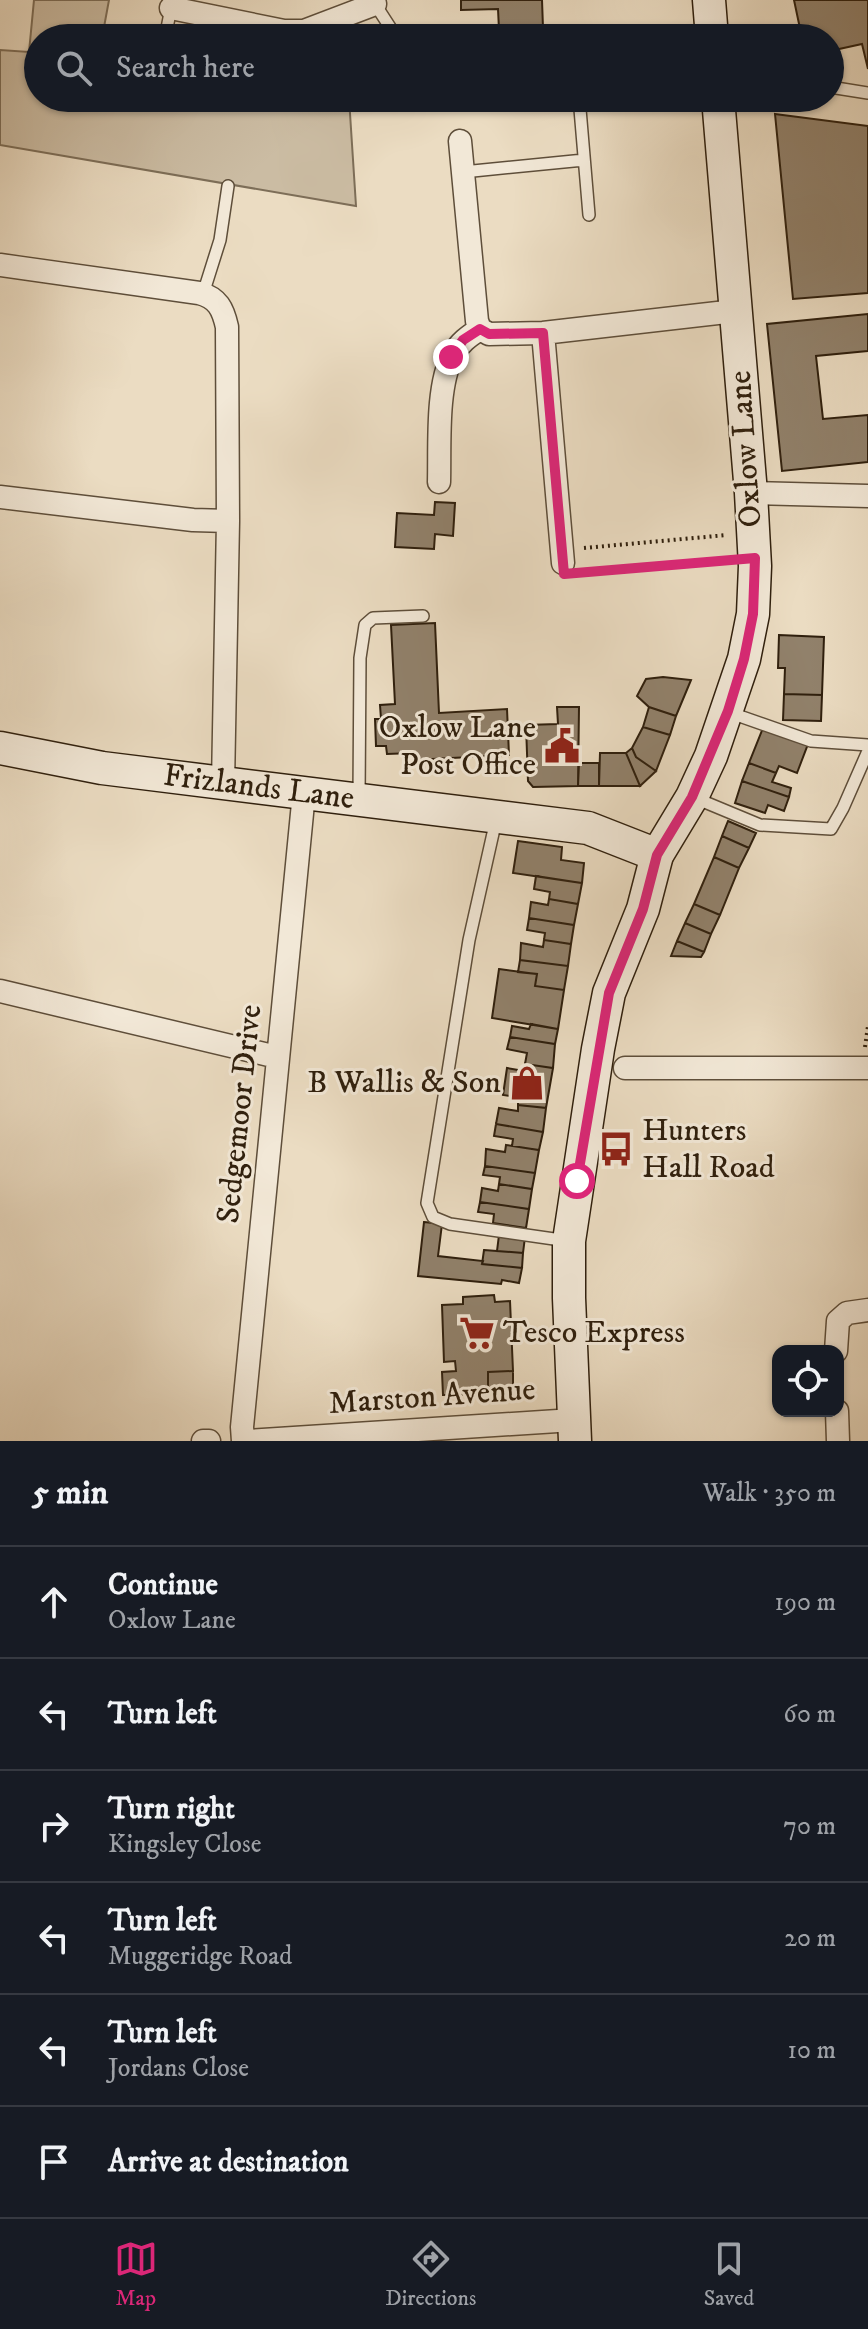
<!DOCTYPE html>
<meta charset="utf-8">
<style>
:root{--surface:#171b24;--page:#20242c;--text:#f1f3f6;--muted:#9ea1a6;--line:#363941;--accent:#db2777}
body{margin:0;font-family:"IM FELL DW Pica",serif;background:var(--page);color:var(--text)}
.controls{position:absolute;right:24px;bottom:24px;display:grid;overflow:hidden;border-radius:16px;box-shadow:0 2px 6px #0004}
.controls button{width:72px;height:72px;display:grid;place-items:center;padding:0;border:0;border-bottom:2px solid var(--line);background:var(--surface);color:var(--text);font:40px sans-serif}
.stop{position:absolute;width:24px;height:24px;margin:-18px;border:6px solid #db2777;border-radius:50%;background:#fff}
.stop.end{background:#db2777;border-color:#fff;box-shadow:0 2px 8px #0008}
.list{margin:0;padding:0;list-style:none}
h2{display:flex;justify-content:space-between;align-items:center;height:104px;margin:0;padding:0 32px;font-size:34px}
h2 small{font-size:26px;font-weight:400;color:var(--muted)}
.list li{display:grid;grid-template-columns:52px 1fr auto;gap:24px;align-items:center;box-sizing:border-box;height:112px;padding:0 32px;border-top:2px solid var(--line)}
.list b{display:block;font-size:30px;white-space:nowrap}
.list p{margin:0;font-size:26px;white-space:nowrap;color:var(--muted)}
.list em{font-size:26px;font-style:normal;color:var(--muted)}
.icon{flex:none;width:44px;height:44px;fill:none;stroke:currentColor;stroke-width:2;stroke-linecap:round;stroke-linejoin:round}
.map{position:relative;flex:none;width:868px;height:1441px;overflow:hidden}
.search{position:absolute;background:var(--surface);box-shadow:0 2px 6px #0004;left:24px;right:24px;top:24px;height:88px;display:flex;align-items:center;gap:20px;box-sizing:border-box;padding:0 28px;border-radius:44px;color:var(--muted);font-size:30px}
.sheet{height:776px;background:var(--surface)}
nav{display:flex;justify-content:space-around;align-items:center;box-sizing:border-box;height:112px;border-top:2px solid var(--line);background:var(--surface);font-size:22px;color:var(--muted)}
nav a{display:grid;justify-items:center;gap:4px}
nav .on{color:var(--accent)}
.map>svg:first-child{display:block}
</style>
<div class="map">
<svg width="868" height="1441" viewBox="0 0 868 1441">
<rect width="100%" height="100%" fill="#ebdcc2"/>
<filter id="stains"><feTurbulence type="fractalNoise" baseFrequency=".0025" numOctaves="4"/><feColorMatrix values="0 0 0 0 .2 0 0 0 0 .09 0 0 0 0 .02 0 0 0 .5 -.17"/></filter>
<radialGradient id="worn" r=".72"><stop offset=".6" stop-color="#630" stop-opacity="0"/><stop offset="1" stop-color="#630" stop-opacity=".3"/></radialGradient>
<path fill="#cbbca3" stroke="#7d6e58" stroke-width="2" d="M34,0H109L102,38H38V98H349L356,206L0,145V50L29,52Z"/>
<path fill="#91816b" stroke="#2f1f0d" stroke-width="2" d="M461,0H542L543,28L499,30L498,9L461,10Z
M794,0H868V69L862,44L830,51V38H802Z
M775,114L868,126V293L793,299Z
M868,314V351L816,356L823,419L868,415V462L782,471L767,324Z
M435,502L455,503L453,536L435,534L434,549L395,547L397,513L434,515Z
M435,623L439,713L507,709L509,755L413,760V753L387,754L386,746H376L375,719H381L380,705L395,704L391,625Z
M779,635L824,637L822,695L784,694L785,668H778Z
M663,677L691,680L676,716L649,707L637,696L646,679Z
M784,694L822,695L821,721L783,720Z
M557,707H579L578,786L533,787L528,781L526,725L558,724Z
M649,707L676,716L670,735L643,727Z
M643,727L670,735L656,771L636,757L632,748Z
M763,728L808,744L797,773L779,766L776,773L749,763Z
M632,748L636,757L656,771L640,786L626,753Z
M600,753H626L640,786H599Z
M579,763H599V786H578Z
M749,763L776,773L772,782L791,788L789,797L742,781Z
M742,781L789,797L784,811L768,805L765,813L735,803Z
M728,821L756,833L749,848L722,836Z
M722,836L749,848L739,868L714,857Z
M518,841L562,847L561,860L584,863L582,883L513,873Z
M714,857L739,868L720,915L694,904Z
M536,876L582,883L578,904L549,899L550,892L534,889Z
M549,899L578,904L574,925L529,918L531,902L548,905Z
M694,904L720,915L711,934L685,923Z
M529,918L574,925L571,944L544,940L545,933L527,930Z
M685,923L711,934L704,952L677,941Z
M544,940L571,944L568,966L520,960L521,943L543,947Z
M677,941L704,952L701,957L671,956Z
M520,960L568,966L564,990L535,986L537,974L518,972Z
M499,969L537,974L535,986L564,990L558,1029L492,1018Z
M531,1024L558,1029L555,1044L510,1037L512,1026L529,1029Z
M510,1037L555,1044L553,1068L525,1064L527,1053L507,1049Z
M525,1064L553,1068L546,1108L518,1105V1097L503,1095L507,1068L524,1071Z
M518,1105L546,1108L543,1132L496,1124L499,1108L518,1111Z
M496,1124L543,1132L539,1150L512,1146L513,1139L494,1136Z
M506,1145L539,1150L535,1173L485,1166L486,1149L505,1152Z
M485,1166L535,1173L532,1189L499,1184L500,1177L483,1175Z
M499,1184L532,1189L529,1209L480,1202L482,1188L498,1191Z
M480,1202L529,1209L526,1228L493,1223L494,1214L478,1212Z
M424,1222L442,1224L438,1256L483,1261L482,1264L522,1268L519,1283L502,1280L501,1284L418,1276Z
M499,1235L525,1237L523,1253L497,1251Z
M484,1250L523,1253L522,1268L482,1264Z
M494,1295L495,1302L510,1301L513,1371L488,1372V1394L443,1395L442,1372L456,1371L455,1361L444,1362L442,1305L463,1304V1297Z
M513,1371V1393L488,1394V1372Z"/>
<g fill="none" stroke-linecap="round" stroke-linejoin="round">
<g stroke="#5e4e3a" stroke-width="14">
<path id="lane" d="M375,4L397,38
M121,37L127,38
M165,38L171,8
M830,87L868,93
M618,98L638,102L714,100
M580,109L589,215
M463,172L584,160
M203,294L220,240L228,186
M728,712L811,741L868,745
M359,798L360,658L365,625L373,618L423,616
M695,798L760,825L831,829L843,808L868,751
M496,820L469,940L427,1203L433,1217L450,1224L568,1241"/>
</g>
<g stroke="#5e4e3a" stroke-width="25">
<path id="street" d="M171,8L284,31H304L375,4L374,0
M460,141L477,321L480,329
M0,265L199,293C218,298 223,309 227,327L228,521L223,784
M480,329L489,334L543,333L735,311
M543,333L563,563
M439,482C440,446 436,386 453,355C459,343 469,336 480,329
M751,493L868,496
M0,497L193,520L228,521
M0,991L277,1057
M625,1068H868
M836,1351L838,1321L847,1313L868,1310
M837,1411L838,1441
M203,1441H209
M243,1441L242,1427L304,793
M247,1441L573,1420"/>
</g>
<g stroke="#2f1f0d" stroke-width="35">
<g id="secondary">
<path d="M709,0L712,38"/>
<path id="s1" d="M0,748L102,768L588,828L657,855"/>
<path d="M575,1441L569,1298V1241L598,1049L609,993L643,909L657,855L692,797L711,756L744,659L753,614L755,566L751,493L718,98"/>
</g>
</g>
<path stroke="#2f1f0d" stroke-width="4" stroke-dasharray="2 4" stroke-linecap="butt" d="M584,548L727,535
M583,572L730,560
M865,1047L868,1026"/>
<use href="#lane" stroke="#f2e8d7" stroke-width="11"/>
<use href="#street" stroke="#f2e8d7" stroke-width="22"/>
<use href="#secondary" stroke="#f2e8d7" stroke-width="32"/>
</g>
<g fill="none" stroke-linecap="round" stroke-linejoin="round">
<path stroke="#db2777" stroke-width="10" d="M451,357L463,340L480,329L489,334L543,333L564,574L755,558L753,614L744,659L728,711L692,797L657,855L643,909L609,993L577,1181"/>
</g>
<defs>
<g id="civic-bare" transform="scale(2.76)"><path d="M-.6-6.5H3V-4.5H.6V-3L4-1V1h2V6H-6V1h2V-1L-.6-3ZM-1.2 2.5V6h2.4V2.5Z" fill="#8f2418" stroke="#f2e8d7" stroke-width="2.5" paint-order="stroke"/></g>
<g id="shop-bare" transform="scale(2.76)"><path d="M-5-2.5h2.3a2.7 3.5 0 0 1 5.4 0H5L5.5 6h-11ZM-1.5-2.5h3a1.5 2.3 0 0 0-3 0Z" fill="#8f2418" stroke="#f2e8d7" stroke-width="2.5" paint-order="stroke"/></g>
<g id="bus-bare" transform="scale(2.76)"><path d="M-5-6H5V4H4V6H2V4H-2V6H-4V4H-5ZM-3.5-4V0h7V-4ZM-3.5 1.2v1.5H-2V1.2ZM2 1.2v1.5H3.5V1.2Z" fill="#8f2418" stroke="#f2e8d7" stroke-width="2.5" paint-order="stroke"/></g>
<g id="supermarket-bare" transform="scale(2.76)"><path d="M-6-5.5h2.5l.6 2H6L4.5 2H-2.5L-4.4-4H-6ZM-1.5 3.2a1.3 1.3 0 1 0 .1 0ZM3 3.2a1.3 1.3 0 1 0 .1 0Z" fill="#8f2418" stroke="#f2e8d7" stroke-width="2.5" paint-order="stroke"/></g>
</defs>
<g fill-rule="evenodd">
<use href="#civic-bare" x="562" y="746"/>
<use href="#shop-bare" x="527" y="1083"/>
<use href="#bus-bare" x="616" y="1149"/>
<use href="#supermarket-bare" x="477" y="1333"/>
</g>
<g text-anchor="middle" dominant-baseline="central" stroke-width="6" stroke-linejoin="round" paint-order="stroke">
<g font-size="32" fill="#2f1f0d" stroke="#f2e8d7">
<text transform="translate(746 449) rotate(-94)">Oxlow Lane</text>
<text stroke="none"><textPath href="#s1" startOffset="262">Frizlands Lane</textPath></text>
<text transform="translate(240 1114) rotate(-84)">Sedgemoor Drive</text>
<text transform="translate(432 1397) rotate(-4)">Marston Avenue</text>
</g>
<g font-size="32" fill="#2f1f0d" stroke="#f2e8d7" text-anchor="end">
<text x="536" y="728">Oxlow Lane<tspan x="536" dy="37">Post Office</tspan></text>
<text x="501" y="1083">B Wallis &amp; Son</text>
<text x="642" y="1131" text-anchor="start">Hunters<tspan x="642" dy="37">Hall Road</tspan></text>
<text x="503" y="1333" text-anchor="start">Tesco Express</text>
</g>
</g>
<rect width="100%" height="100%" filter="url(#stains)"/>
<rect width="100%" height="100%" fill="url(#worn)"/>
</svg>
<div class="controls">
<button><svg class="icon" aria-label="locate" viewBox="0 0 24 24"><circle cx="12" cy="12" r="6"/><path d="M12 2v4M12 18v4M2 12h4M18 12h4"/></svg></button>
</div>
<div class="stop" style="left:577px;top:1181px"></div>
<div class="stop end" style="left:451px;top:357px"></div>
<div class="search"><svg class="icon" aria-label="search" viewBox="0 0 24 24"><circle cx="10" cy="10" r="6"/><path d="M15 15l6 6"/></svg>Search here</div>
</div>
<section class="sheet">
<h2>5 min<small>Walk · 350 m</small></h2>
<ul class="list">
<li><svg class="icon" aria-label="ahead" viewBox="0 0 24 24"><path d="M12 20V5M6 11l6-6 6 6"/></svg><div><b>Continue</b><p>Oxlow Lane</p></div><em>190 m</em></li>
<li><svg class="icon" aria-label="left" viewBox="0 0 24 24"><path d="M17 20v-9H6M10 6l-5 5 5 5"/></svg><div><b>Turn left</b></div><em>60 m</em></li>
<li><svg class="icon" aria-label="right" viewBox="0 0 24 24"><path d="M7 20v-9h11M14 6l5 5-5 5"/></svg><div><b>Turn right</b><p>Kingsley Close</p></div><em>70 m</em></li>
<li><svg class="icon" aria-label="left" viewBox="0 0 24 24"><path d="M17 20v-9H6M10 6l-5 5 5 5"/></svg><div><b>Turn left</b><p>Muggeridge Road</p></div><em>20 m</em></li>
<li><svg class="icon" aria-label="left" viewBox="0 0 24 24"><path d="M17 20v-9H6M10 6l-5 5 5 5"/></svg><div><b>Turn left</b><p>Jordans Close</p></div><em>10 m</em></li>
<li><svg class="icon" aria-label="arrive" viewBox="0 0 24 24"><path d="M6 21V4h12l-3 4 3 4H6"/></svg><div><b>Arrive at destination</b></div></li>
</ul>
</section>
<nav>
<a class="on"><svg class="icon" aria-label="map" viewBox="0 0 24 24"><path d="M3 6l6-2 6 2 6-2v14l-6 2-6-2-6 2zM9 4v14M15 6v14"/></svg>Map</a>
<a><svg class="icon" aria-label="directions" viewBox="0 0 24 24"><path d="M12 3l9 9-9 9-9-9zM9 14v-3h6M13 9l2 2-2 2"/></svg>Directions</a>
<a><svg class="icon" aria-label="saved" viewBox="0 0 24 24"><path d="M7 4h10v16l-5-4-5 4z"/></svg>Saved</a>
</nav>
